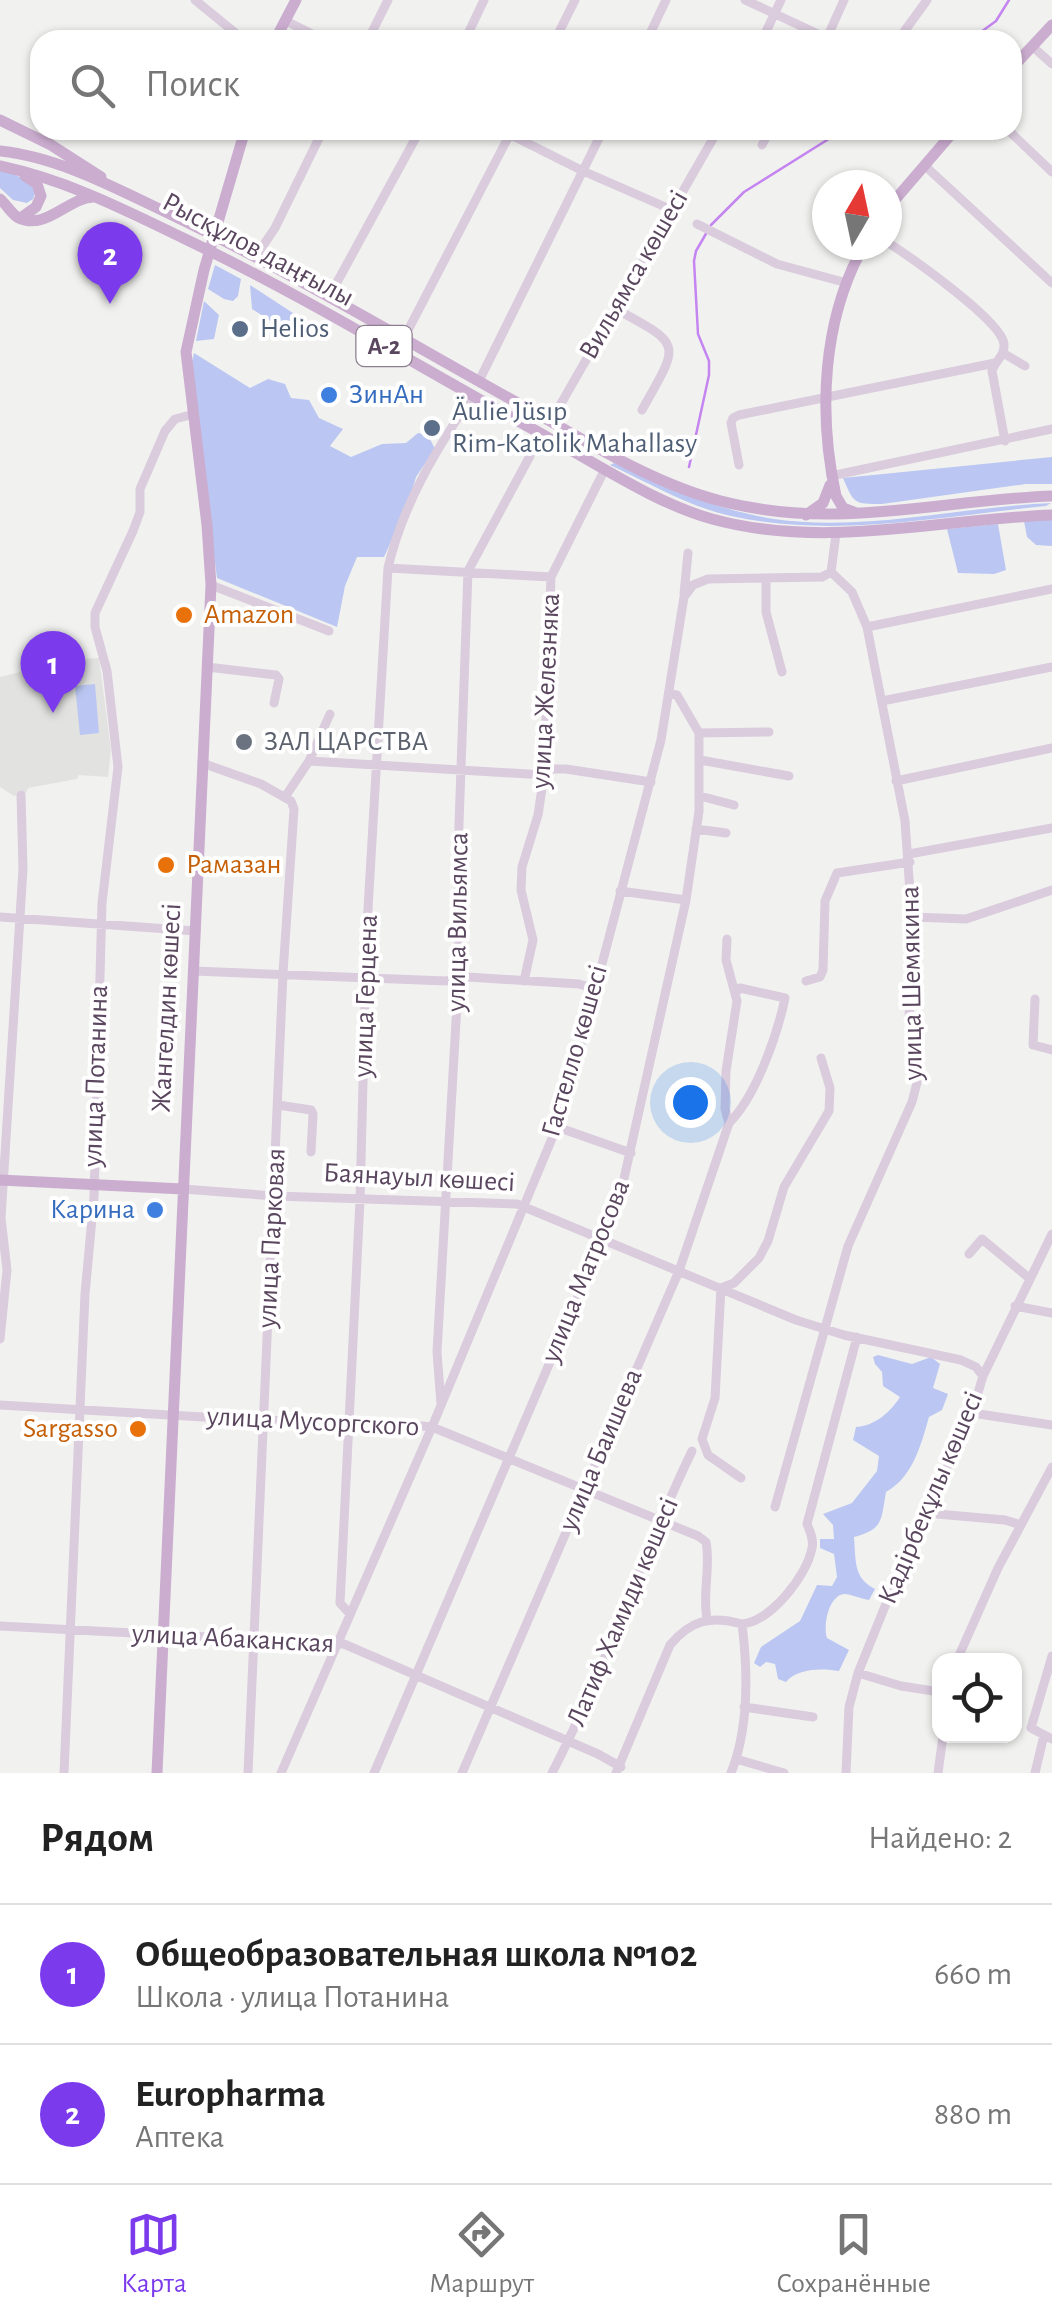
<!DOCTYPE html>
<html lang="ru">
<meta charset="utf-8">
<style>
:root{--surface:#fff;--page:#f6f6f6;--text:#222;--muted:#767676;--line:#e0e0e0;--accent:#7c3aed}
body{margin:0;font-family:"Alegreya Sans",sans-serif;background:var(--page);color:var(--text)}
.controls{position:absolute;right:30px;bottom:30px;display:grid;overflow:hidden;border-radius:20px;box-shadow:0 2px 8px #0004}
.controls button{width:90px;height:90px;display:grid;place-items:center;padding:0;border:0;border-bottom:2px solid var(--line);background:var(--surface);color:var(--text);font:50px sans-serif}
.compass{position:absolute;left:812px;top:170px;width:90px;height:90px;border-radius:50%;background:var(--surface);box-shadow:0 2px 8px #0004;rotate:9deg}
.you{position:absolute;left:690px;top:1102px;width:35px;height:35px;margin:-25px;border:8px solid #fff;border-radius:50%;background:#1a73e8;box-shadow:0 0 0 15px #1a73e833}
.badge{display:grid;place-items:center;width:65px;height:65px;border-radius:50%;background:var(--accent);color:#fff;font-size:32px;font-weight:700}
.pin{position:absolute;translate:-50% -82px;filter:drop-shadow(0 2px 5px #0008)}
.pin::after{content:'';position:absolute;top:52px;width:35px;height:30px;background:inherit;clip-path:polygon(0 0,100% 0,50% 100%)}
.list{margin:0;padding:0;list-style:none}
h2{display:flex;justify-content:space-between;align-items:center;height:130px;margin:0;padding:0 40px;font-size:42px}
h2 small{font-size:32px;font-weight:400;color:var(--muted)}
.list li{display:grid;grid-template-columns:65px 1fr auto;gap:30px;align-items:center;box-sizing:border-box;height:140px;padding:0 40px;border-top:2px solid var(--line)}
.list b{display:block;font-size:38px;white-space:nowrap}
.list p{margin:0;font-size:32px;white-space:nowrap;color:var(--muted)}
.list em{font-size:32px;font-style:normal;color:var(--muted)}
.icon{flex:none;width:55px;height:55px;fill:none;stroke:currentColor;stroke-width:2;stroke-linecap:round;stroke-linejoin:round}
.map{position:relative;flex:none;width:1052px;height:1773px;overflow:hidden}
.search{position:absolute;background:var(--surface);box-shadow:0 2px 8px #0004;left:30px;right:30px;top:30px;height:110px;display:flex;align-items:center;gap:25px;box-sizing:border-box;padding:0 35px;border-radius:30px;color:var(--muted);font-size:38px}
.sheet{height:410px;background:var(--surface)}
nav{display:flex;justify-content:space-around;align-items:center;box-sizing:border-box;height:140px;border-top:2px solid var(--line);background:var(--surface);font-size:28px;color:var(--muted)}
nav a{display:grid;justify-items:center;gap:5px}
nav .on{color:var(--accent)}
.map>svg:first-child{display:block}
</style>
<div class="map">
<svg width="1052" height="1773" viewBox="0 0 1052 1773">
<rect width="100%" height="100%" fill="#f1f2ef"/>
<path fill="#e2e3e1" d="M99,658L111,750L108,777L79,775L77,779L28,788L26,793L14,796L0,787V677L40,667L56,660Z"/>
<path fill="#bbc7f2" d="M0,171C13,172 29,180 36,191L33,199L27,203L13,200L0,188Z
M215,265L241,279L238,296L233,301L224,299L208,289Z
M250,285L302,319L292,329L282,328L252,309Z
M204,301L219,315L214,339L196,341Z
M194,353L250,388L268,379L285,384L291,398L309,400L319,418L343,429L330,446L351,457L382,444L406,443L418,433L428,435L435,449L416,477L408,504L384,557H357L345,586L337,627L217,578L190,370Z
M1052,457V484H1026L882,504C854,504 854,504 843,478Z
M614,463C666,487 717,510 774,519C865,532 960,507 1051,503L1046,506C942,516 834,539 731,516C689,507 649,483 610,465Z
M1052,519V546L1036,545L1027,537L1024,521Z
M998,524L1006,570L994,574L958,573L947,529Z
M95,684L99,733L80,735L75,686Z
M878,1355L912,1364L931,1357L940,1364L933,1388L948,1394L942,1410L929,1417C921,1445 913,1477 886,1492C881,1520 884,1529 854,1537C856,1560 853,1578 875,1589L869,1600C863,1599 850,1594 844,1594C828,1596 823,1627 827,1638L849,1650L839,1671C823,1668 797,1668 786,1682L778,1679L775,1664L766,1662L760,1667L754,1663L761,1647L800,1621L817,1585L832,1586L837,1577L834,1554L820,1548V1539H834L833,1525L823,1514L852,1503L877,1471L879,1456L853,1440L856,1427C874,1426 890,1413 900,1397L883,1386L882,1372L875,1364L873,1357Z"/>
<g fill="none" stroke-linecap="round" stroke-linejoin="round">
<path stroke="#c585f1" stroke-width="2.5" d="M970,40L996,21L1009,0
M711,225L744,192L843,130
M689,467L709,375V361L698,334L694,261L696,251L707,232"/>
<path stroke="#dacbdd" stroke-width="9" d="M195,0L244,40
M745,0L831,40
M286,21L324,40
M368,40L388,0
M465,40L484,0
M555,40L575,0
M647,40L666,0
M762,40L781,0
M826,40L844,0
M898,40L927,0
M1032,46L1052,64
M501,130L583,171L670,209
M1008,130L1052,172
M762,145L770,130
M924,165L1052,283
M697,224L777,264L847,283
M887,242C909,256 1002,321 1004,344C1005,356 995,361 992,371L1005,441
M256,256L275,228L323,130
M329,297L420,130
M614,308C684,346 680,342 642,410
M404,338L512,130
M1003,353L1025,366
M479,381L603,130
M551,421L718,130
M739,465L731,423L733,418L739,415L995,363
M831,476L1052,429
M388,568L551,577
M766,578V612L782,672
M211,585L329,631
M684,594L688,553
M867,627L1052,589
M207,667L276,675L279,679L274,703
M882,701L1052,667
M699,733L769,732
M700,760L789,776
M309,761L330,714
M202,763L261,784L291,801L294,809L283,973L248,1773
M896,781L1052,748
M700,796L734,805
M285,797L309,761L544,775L552,769H566L651,782
M696,829L726,833
M909,854L1052,828
M620,891L686,900
M0,917L196,931
M912,917L966,919L1052,890
M727,939L726,960L737,1001L726,1071L725,1109L729,1123
M194,971L446,981L468,977L579,984L595,989
M524,981L533,940L521,890L522,867L538,815L544,775L551,577L605,469
M806,981L820,977L823,970L825,901L837,873L910,862
M1035,999L1033,1045L1052,1050
M278,1105L311,1110L313,1114L311,1152
M557,1127L631,1153
M183,1189L275,1196L517,1204L796,1320L844,1335L961,1360L976,1367L983,1376
M969,1254L982,1239L1029,1278
M1015,1306L1052,1313
M0,1339L7,1270L1,1218L23,869L21,795
M441,1404L437,1352L459,969V824L468,571L530,456
M0,1405L237,1419L382,1422L432,1427L698,1536L706,1542C711,1568 702,1593 707,1619
M972,1413L1052,1425
M741,1478L708,1455L702,1439L715,1398L721,1288L734,1283L759,1258L768,1241L784,1187L829,1111L830,1088L821,1058
M775,1507L848,1246L912,1102L920,1071L909,1021L912,921L905,821L867,627L852,592L831,572
M926,1513L1005,1520L1021,1525
M349,1613L340,1603L360,1200L367,926L388,568C402,506 436,448 473,396
M0,1626L344,1644L598,1754L621,1767
M1052,1656L1031,1728L1052,1739
M957,1660L998,1568L1052,1467
M858,1673L901,1686L940,1692
M744,1707L813,1717
M736,1759L784,1773
M64,1773L85,1294L94,1197L102,903L118,767L107,671L95,627V613L133,531L140,512V489L165,431L175,419L194,414
M281,1773L432,1427L563,1112L661,740L684,597L693,585L708,579L822,577L831,572L836,534
M374,1773L619,1201L686,900L699,811V733L677,695L670,693
M462,1773L679,1271L729,1123C756,1096 777,1036 785,998L740,988L737,991
M552,1773C606,1669 641,1556 692,1451
M616,1773L670,1645C691,1620 711,1615 742,1624
M731,1773C749,1728 748,1672 742,1624C770,1622 807,1576 812,1548C814,1540 810,1531 807,1524L857,1337
M846,1773L849,1707L858,1673L894,1584L972,1413L983,1376L1052,1234
M938,1773L943,1736
M1035,1773L1044,1735"/>
<path stroke="#cbadd0" stroke-width="11" d="M275,40L296,0
M1012,68L1052,25
M0,120L51,145L101,177
M0,151C59,157 117,189 170,214C291,272 406,341 523,406C585,440 651,483 721,501C835,531 938,500 1052,496
M0,166C66,180 123,209 183,238C309,298 427,372 549,438C601,466 655,503 712,519C825,550 939,519 1052,515
M0,199C5,203 11,213 17,217C46,232 67,198 93,197
M887,209L955,130
M22,217L36,207L41,196L37,184L25,176
M856,513L843,508L836,496C818,413 822,320 864,245
M806,515L823,503L830,485
M0,1180L183,1189
M157,1773L211,585L207,525L186,352L204,270L245,130"/>
</g>
<g fill="#5c6f8a" stroke="#fff" stroke-width="4">
<circle cx="240" cy="329" r="10"/>
<circle cx="432" cy="428" r="10"/>
</g>
<g fill="#3f7fe0" stroke="#fff" stroke-width="4">
<circle cx="329" cy="395" r="10"/>
<circle cx="155" cy="1210" r="10"/>
</g>
<g fill="#e8710a" stroke="#fff" stroke-width="4">
<circle cx="184" cy="615" r="10"/>
<circle cx="166" cy="865" r="10"/>
<circle cx="138" cy="1429" r="10"/>
</g>
<circle fill="#6b7280" stroke="#fff" stroke-width="4" cx="244" cy="742" r="10"/>
<g text-anchor="middle" dominant-baseline="central" stroke-width="8" stroke-linejoin="round" paint-order="stroke">
<rect fill="#fff" stroke="#8c7e8e" stroke-width="2.5" x="356.5" y="326" width="55" height="40" rx="8"/>
<g font-size="25" font-weight="bold" fill="#5a465e">
<text x="384" y="346">A-2</text>
</g>
<g font-size="28" fill="#5a465e" stroke="#fff">
<text transform="translate(258 250) rotate(28)">Рысқұлов даңғылы</text>
<text transform="translate(634 275) rotate(-60)">Вильямса көшесі</text>
<text transform="translate(546 691) rotate(-87)">улица Железняка</text>
<text transform="translate(458 922) rotate(-89)">улица Вильямса</text>
<text transform="translate(912 983) rotate(-91)">улица Шемякина</text>
<text transform="translate(366 996) rotate(-88)">улица Герцена</text>
<text transform="translate(167 1008) rotate(-87)">Жангелдин көшесі</text>
<text transform="translate(575 1051) rotate(-74)">Гастелло көшесі</text>
<text transform="translate(96 1076) rotate(-88)">улица Потанина</text>
<text transform="translate(419 1178) rotate(3)">Баянауыл көшесі</text>
<text transform="translate(272 1238) rotate(-87)">улица Парковая</text>
<text transform="translate(586 1271) rotate(-68)">улица Матросова</text>
<text transform="translate(313 1422) rotate(3)">улица Мусоргского</text>
<text transform="translate(601 1450) rotate(-67)">улица Баишева</text>
<text transform="translate(931 1498) rotate(-67)">Қадірбекұлы көшесі</text>
<text transform="translate(623 1612) rotate(-67)">Латиф Хамиди көшесі</text>
<text transform="translate(233 1639) rotate(3)">улица Абаканская</text>
</g>
<g font-size="28" fill="#4e5e75" stroke="#fff" text-anchor="start">
<text x="260" y="329">Helios</text>
<text x="452" y="412">Äulie Jüsıp<tspan x="452" dy="32">Rim-Katolik Mahallasy</tspan></text>
</g>
<g font-size="28" fill="#366cbe" stroke="#fff" text-anchor="start">
<text x="349" y="395">ЗинАн</text>
<text x="135" y="1210" text-anchor="end">Карина</text>
</g>
<g font-size="28" fill="#c56008" stroke="#fff" text-anchor="start">
<text x="204" y="615">Amazon</text>
<text x="186" y="865">Рамазан</text>
<text x="118" y="1429" text-anchor="end">Sargasso</text>
</g>
<g font-size="28" fill="#5b616d" stroke="#fff" text-anchor="start">
<text x="264" y="742">ЗАЛ ЦАРСТВА</text>
</g>
</g>
</svg>
<div class="controls">
<button><svg class="icon" aria-label="locate" viewBox="0 0 24 24"><circle cx="12" cy="12" r="6"/><path d="M12 2v4M12 18v4M2 12h4M18 12h4"/></svg></button>
</div>
<svg class="compass" viewBox="-18 -18 36 36"><path d="M0-13l5 13h-10z" fill="#e53935"/><path d="M0 13l5-13h-10z" fill="#767676"/></svg>
<div class="you"></div>
<div class="pin badge" style="left:53px;top:713px">1</div>
<div class="pin badge" style="left:110px;top:304px">2</div>
<div class="search"><svg class="icon" aria-label="search" viewBox="0 0 24 24"><circle cx="10" cy="10" r="6"/><path d="M15 15l6 6"/></svg>Поиск</div>
</div>
<section class="sheet">
<h2>Рядом<small>Найдено: 2</small></h2>
<ul class="list">
<li><span class="badge">1</span><div><b>Общеобразовательная школа №102</b><p>Школа · улица Потанина</p></div><em>660 m</em></li>
<li><span class="badge">2</span><div><b>Europharma</b><p>Аптека</p></div><em>880 m</em></li>
</ul>
</section>
<nav>
<a class="on"><svg class="icon" aria-label="map" viewBox="0 0 24 24"><path d="M3 6l6-2 6 2 6-2v14l-6 2-6-2-6 2zM9 4v14M15 6v14"/></svg>Карта</a>
<a><svg class="icon" aria-label="directions" viewBox="0 0 24 24"><path d="M12 3l9 9-9 9-9-9zM9 14v-3h6M13 9l2 2-2 2"/></svg>Маршрут</a>
<a><svg class="icon" aria-label="saved" viewBox="0 0 24 24"><path d="M7 4h10v16l-5-4-5 4z"/></svg>Сохранённые</a>
</nav>
